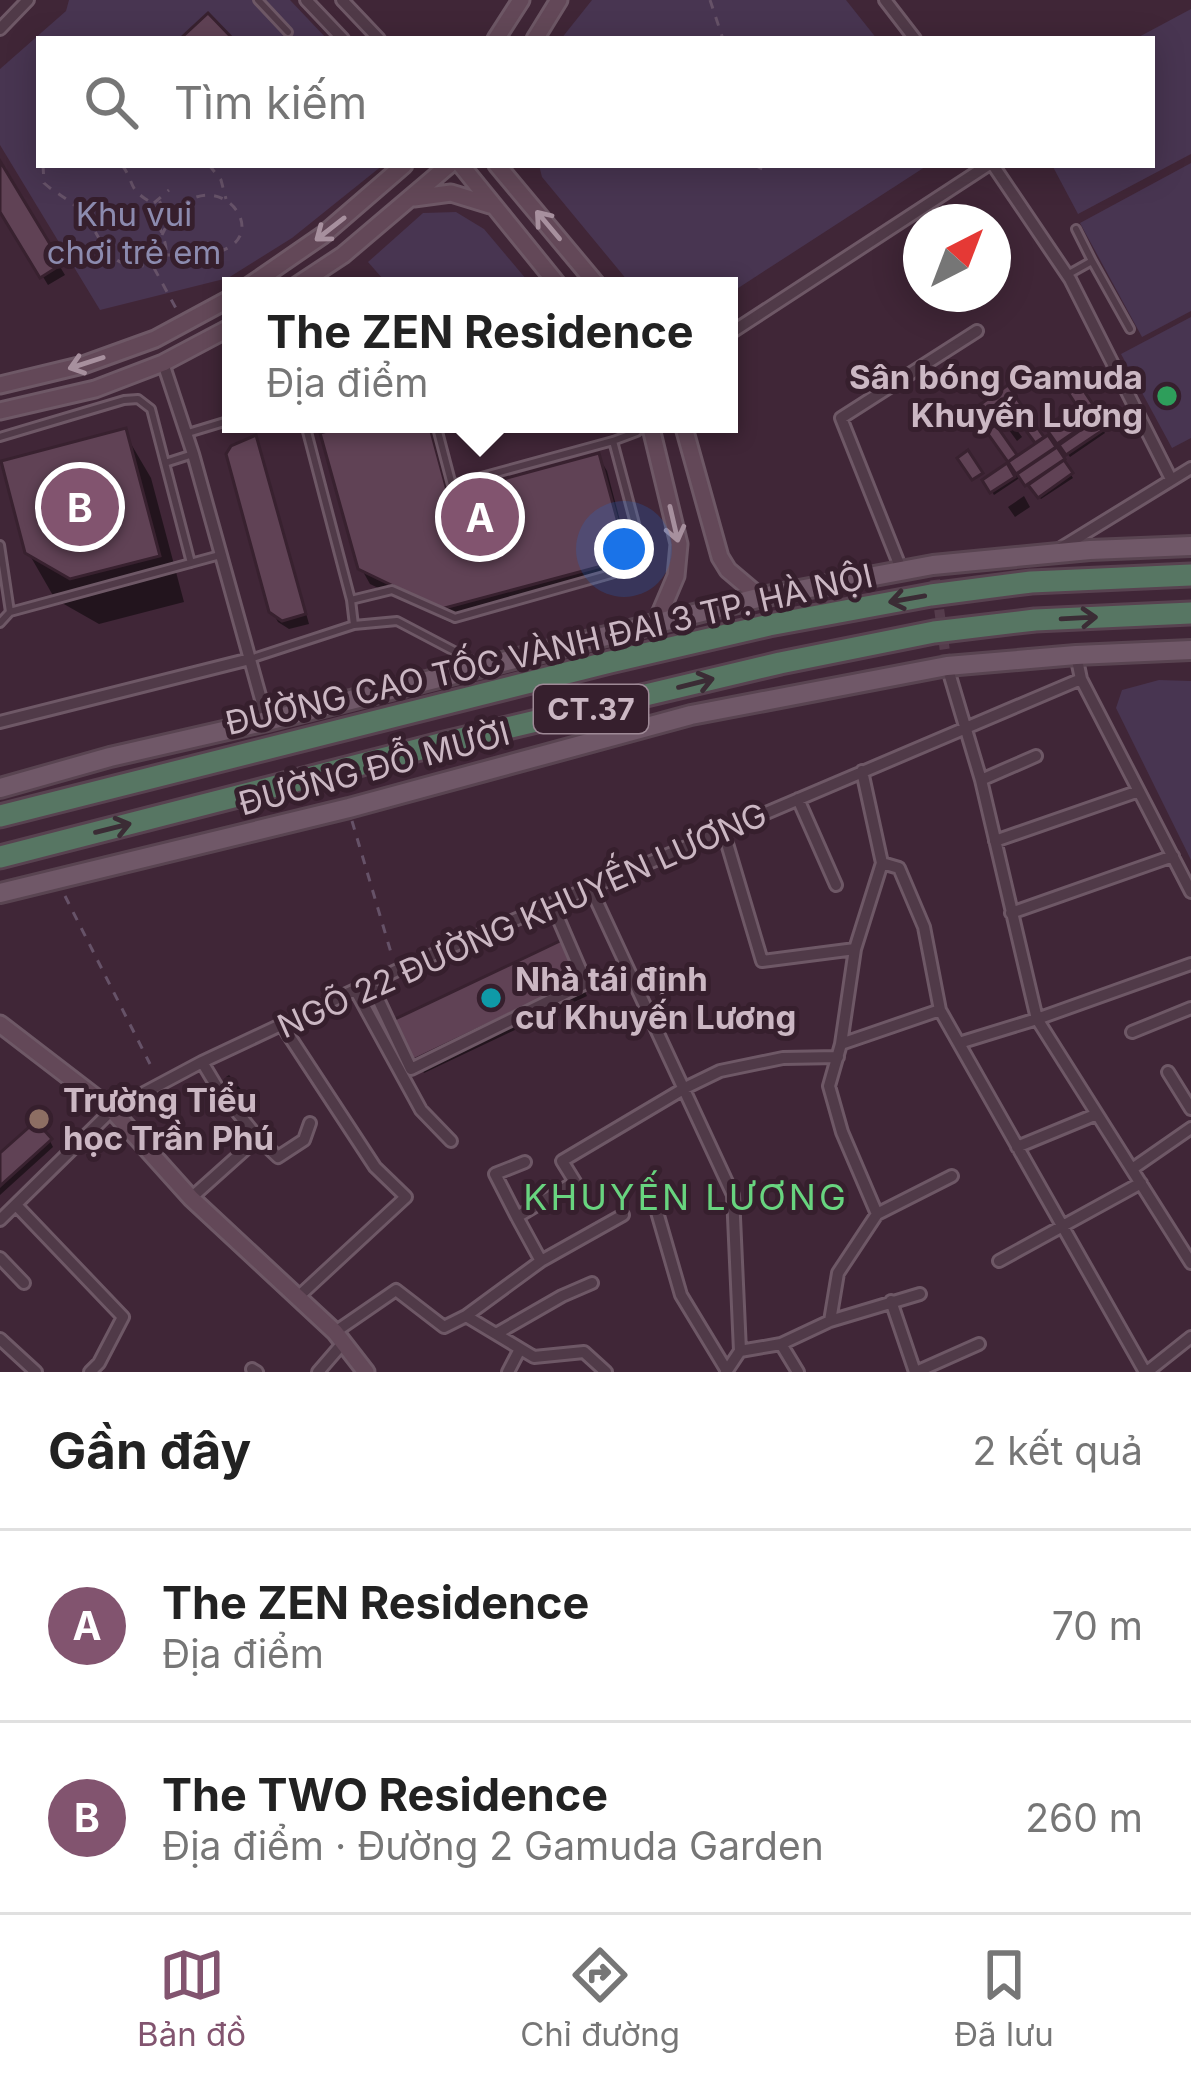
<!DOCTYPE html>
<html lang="vi">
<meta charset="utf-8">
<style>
:root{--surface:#fff;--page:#f6f6f6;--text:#222;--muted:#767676;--line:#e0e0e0;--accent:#82546f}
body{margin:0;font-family:Inter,sans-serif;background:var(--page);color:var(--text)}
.compass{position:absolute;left:903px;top:204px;width:108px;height:108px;border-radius:50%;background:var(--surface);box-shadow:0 6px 30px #0003;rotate:42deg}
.you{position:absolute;left:624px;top:549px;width:42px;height:42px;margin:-30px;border:9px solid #fff;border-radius:50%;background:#1a73e8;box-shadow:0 0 0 18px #1a73e833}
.badge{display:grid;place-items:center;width:78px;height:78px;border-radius:50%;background:var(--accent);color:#fff;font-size:39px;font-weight:700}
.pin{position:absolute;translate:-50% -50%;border:6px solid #fff;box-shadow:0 3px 12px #0006}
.popup{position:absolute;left:222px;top:277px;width:516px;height:156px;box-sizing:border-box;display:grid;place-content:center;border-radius:0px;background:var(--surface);filter:drop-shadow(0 3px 9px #0005);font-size:39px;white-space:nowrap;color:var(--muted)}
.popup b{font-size:45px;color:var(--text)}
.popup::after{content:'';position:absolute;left:50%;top:100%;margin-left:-24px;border:24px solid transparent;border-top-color:var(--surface)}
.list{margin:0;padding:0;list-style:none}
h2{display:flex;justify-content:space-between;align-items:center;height:156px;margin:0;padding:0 48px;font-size:51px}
h2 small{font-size:39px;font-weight:400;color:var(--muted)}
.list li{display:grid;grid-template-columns:78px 1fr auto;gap:36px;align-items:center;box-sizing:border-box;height:192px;padding:0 48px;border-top:3px solid var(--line)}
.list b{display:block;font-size:45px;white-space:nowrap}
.list p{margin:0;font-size:39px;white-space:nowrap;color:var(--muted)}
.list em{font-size:39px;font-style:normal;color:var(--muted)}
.icon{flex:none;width:66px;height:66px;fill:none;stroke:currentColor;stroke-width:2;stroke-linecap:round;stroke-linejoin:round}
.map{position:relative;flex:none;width:1191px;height:1372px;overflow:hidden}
.search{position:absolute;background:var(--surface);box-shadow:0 6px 30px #0003;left:36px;right:36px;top:36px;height:132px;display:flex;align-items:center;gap:30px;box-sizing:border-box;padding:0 42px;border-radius:0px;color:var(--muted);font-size:45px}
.sheet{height:540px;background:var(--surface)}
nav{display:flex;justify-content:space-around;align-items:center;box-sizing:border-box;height:168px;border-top:3px solid var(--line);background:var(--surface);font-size:33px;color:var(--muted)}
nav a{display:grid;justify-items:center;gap:6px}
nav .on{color:var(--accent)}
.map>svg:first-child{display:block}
</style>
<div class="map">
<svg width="1191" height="1372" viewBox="0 0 1191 1372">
<rect width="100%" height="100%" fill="#402637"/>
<path fill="#483551" d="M69,0H290L327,39H39V165H383L292,238L228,278L100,310L0,145V69L66,11Z
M592,0H846L877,39H561Z
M1191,9V154L1078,214L1052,165H1152V39H1135Z
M1191,163V311L1142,337L1080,223Z
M539,165H928L729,294V286H632L542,177Z
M456,212L484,229L532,286H389L368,262L423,213Z
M1191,317V438L1172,448L1121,354Z
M1159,680L1191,681V860L1116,708L1122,690Z"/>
<path fill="#0007" fill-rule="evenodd" d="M0,167L65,275L48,285L0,206Z
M1071,377L1105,433L1070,457L1049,428L1086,414Z
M1007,389L1043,441L1047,439L1073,478L1041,499L1021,477L994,495L986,481L1012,464L976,411ZM1019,417L1039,445L1016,460L997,432L1006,426L1017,441L1022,437L1011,422Z
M366,424L427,426L436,442L451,496L598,456L607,471L634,574L451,623L370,584L361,568Z
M124,432L151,478L184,602L99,624L55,599L28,552Z
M255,438L260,447L309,624L289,629L278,622L272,611Z
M1024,496L1030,507L1015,517L1008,507Z
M569,958L587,996L424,1073L397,1022Z
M229,1075L244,1093L241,1096L228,1081L226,1077Z
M50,1141L53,1147L0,1195V1157Z"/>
<path fill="#604255" stroke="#38212f" stroke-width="3" d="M208,13L233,39H180Z
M0,161L62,264L40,278L0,212Z
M1072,373L1100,415L1088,423L1060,380Z
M1008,385L1022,406L986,431L972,410Z
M1022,406L1044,437L1035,443L1013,413Z
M1075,407L1086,424L1057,444L1045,427Z
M1099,417L1106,428L1066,455L1059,445Z
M353,424H429L448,494L599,453L628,559L441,609L358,569L320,433Z
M996,425L1017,455L1008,462L986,431Z
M126,428L160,556L70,579L25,553L1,461Z
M256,435L306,614L282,621L269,612L226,454L231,446Z
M1048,435L1056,447L1016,474L1008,462Z
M1057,447L1065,459L1025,486L1017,474Z
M968,450L983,473L972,480L957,458Z
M1064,460L1073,473L1038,498L1028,485Z
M1007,463L1015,477L990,493L982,480Z
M562,940L581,980L413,1060L393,1020Z
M36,1121L52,1139L0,1186V1153Z"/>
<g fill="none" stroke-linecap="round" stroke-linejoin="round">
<path stroke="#553c4c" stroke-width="10" stroke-dasharray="10 5" stroke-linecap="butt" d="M933,565L947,666"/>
<g stroke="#6e5866" stroke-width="12">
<path id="lane" d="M258,0L288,32
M1076,229L1092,261
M1067,275L1092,261L1130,329
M305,424L351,600L392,590L455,618L632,568L639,554L638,535L613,441
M436,424L452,485L613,441L637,432L638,424
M188,433L231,420
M0,437L124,400L138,399L151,409L191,563
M165,463L193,454
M0,545L10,612L0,623
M10,612L220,555
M354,625L397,621L475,662
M250,659L354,625L351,600"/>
</g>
<g stroke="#6e5866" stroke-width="16">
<path id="street" d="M306,0L343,39
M342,0L379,39
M885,0L915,39
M0,29L28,0
M993,165L1070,279L1171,479
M729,334L988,165
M163,363L193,454L267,721
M1056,551L1191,468
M901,569L841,418L977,331
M1076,655L1081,679L1191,892
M947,666L981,780L1037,1019L1191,1263
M0,722L250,659
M981,780L1036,756
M798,799L836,885
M723,830L762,961L855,949
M995,841L1139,791
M882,863L899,868L924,927L940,1010L1145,1372
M590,887L733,1195L740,1351L726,1372
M1011,913L1173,856
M371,984L411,1069L586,983L552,904
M356,991L421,1110L451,1141
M282,1025L375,1167L406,1197L298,1297
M1132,1032L1191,1008
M959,1043L1037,1019L1191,964
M841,1044L940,1010
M202,1062L217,1087L258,1138
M1168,1072L1191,1109
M1017,1147L1097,1114
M1132,1169L1191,1128
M191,1198L258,1138L278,1157L304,1140L310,1123
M16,1205L123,1317L99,1363L90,1372
M657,1212L681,1295L727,1371
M877,1214L952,1176
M517,1217L495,1174L525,1162
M0,1220L112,1110L202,1062L404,967L1081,679
M0,1258L24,1283
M541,1261L517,1217L575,1182L562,1161L685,1088L720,1071L783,1058L838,1057
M999,1261L1141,1183
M891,1301L915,1372
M466,1316L534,1357L584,1352L606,1372
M830,1321L838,1273L877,1214L842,1132L829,1086L841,1044L855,949L882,863L862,771
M335,1332L396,1290L444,1327L466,1316L541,1261L623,1215
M496,1334L562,1296L592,1283
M0,1339L36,1372
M740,1351L781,1344
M252,1369L257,1372
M318,1372L343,1343
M508,1372L520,1349
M798,1372L781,1344L830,1321L920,1294
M916,1372L979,1344
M1147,1372L1191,1337"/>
</g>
<g stroke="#6e5866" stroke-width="21">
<path id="secondary" d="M496,39L521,0
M535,39L559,0
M461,165L559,286
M497,165L598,286
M414,198L451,193L490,205
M249,286L323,235L404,165
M296,286L343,255L449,165
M0,385L83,365L155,339L231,298
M0,411L95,389L163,363L231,327
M650,424L679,544L676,576L656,623
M683,424L720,557L728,570L760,597
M0,1024L112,1110L191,1198L335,1332L366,1372"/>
</g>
<g stroke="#594451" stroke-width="24">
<path id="primary" d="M0,788L110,757L267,721L762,597L933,565L1090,550L1191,546
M0,893L349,808L691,715L947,666L1076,655L1191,650"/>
</g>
<g stroke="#584250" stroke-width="27">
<path id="highway" d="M0,816L610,662L769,625L931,595L1031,582L1191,575
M0,857L440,744L780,663L934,632L1035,620L1191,613"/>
</g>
<path stroke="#665268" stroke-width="3" stroke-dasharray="9 9" stroke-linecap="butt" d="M710,0L723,39
M43,165L44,183C56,194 71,200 82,212C96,227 103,256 123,263C132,266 143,265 152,267
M122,165C136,184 126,188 152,203C154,221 168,239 166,255
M209,165L221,180L226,199
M754,165L767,171
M154,203L169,190
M158,226L164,211L159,200
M154,267L164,262L166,255C187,255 213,258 231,246C269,220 199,152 162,235
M154,268L178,312
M352,821L392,956
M65,896L150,1064"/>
<use href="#lane" stroke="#503a48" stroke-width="6"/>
<use href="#street" stroke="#503a48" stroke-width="10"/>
<use href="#secondary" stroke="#634858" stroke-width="15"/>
<use href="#primary" stroke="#705868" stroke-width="18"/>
<use href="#highway" stroke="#577663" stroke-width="21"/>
</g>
<defs><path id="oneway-shaft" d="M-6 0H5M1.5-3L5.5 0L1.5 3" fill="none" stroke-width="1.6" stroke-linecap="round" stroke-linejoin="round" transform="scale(3)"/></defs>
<g stroke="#a7909e">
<use href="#oneway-shaft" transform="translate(548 225) rotate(-130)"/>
<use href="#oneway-shaft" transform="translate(330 229) rotate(142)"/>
<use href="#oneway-shaft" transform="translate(86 363) rotate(162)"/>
<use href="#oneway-shaft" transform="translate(674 524) rotate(77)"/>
</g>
<g stroke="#3b2c35">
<use href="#oneway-shaft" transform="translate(907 599) rotate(170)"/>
<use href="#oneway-shaft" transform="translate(1079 618) rotate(-3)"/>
<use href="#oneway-shaft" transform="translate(696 683) rotate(-14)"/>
<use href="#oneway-shaft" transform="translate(113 828) rotate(-14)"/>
</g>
<circle fill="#2e9e5b" stroke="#361f2d" stroke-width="4.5" cx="1167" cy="396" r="12"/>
<circle fill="#0f9aa8" stroke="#361f2d" stroke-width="4.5" cx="491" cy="998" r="12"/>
<circle fill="#8d6e63" stroke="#361f2d" stroke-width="4.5" cx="39" cy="1119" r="12"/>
<g text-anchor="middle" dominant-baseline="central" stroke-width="10" stroke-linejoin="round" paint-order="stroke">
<rect fill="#361f2d" stroke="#9e8996" stroke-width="3" x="534" y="685" width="114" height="48" rx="9"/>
<g font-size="30" font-weight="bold" fill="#cbb7c3">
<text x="591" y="709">CT.37</text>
</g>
<g font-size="33" fill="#8c8baf" stroke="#361f2d">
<text x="134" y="214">Khu vui<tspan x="134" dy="38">chơi trẻ em</tspan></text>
</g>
<g font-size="33" font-weight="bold" fill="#cbb7c3" stroke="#361f2d" text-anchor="start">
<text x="1143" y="377" text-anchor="end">Sân bóng Gamuda<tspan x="1143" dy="38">Khuyến Lương</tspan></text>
<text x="515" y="979">Nhà tái định<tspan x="515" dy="38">cư Khuyến Lương</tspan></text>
<text x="63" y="1100">Trường Tiểu<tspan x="63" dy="38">học Trần Phú</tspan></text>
</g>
<g font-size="33" fill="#cbb7c3" stroke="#361f2d">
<text transform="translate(549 649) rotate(-13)">ĐƯỜNG CAO TỐC VÀNH ĐAI 3 TP. HÀ NỘI</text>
<text transform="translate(374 768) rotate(-15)">ĐƯỜNG ĐỖ MƯỜI</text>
<text transform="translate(522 920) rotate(-24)">NGÕ 22 ĐƯỜNG KHUYẾN LƯƠNG</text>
</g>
<g font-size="36" letter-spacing="3" fill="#68d47f" stroke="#361f2d">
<text x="686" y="1197">KHUYẾN LƯƠNG</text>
</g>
</g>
</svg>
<svg class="compass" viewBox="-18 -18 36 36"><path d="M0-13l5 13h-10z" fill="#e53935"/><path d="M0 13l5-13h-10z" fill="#767676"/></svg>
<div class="you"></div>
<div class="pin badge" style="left:480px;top:517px">A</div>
<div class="popup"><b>The ZEN Residence</b>Địa điểm</div>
<div class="pin badge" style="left:80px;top:507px">B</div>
<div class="search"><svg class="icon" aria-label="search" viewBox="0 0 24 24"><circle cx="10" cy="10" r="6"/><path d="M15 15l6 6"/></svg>Tìm kiếm</div>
</div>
<section class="sheet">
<h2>Gần đây<small>2 kết quả</small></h2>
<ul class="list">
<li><span class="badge">A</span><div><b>The ZEN Residence</b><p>Địa điểm</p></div><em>70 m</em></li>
<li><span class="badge">B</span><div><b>The TWO Residence</b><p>Địa điểm · Đường 2 Gamuda Garden</p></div><em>260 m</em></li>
</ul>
</section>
<nav>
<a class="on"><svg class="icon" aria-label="map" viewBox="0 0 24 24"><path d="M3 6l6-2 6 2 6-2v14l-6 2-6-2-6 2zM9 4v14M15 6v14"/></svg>Bản đồ</a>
<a><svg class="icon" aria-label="directions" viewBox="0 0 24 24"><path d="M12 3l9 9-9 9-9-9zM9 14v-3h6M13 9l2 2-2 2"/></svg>Chỉ đường</a>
<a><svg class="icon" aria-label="saved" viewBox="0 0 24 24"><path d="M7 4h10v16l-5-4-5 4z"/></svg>Đã lưu</a>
</nav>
